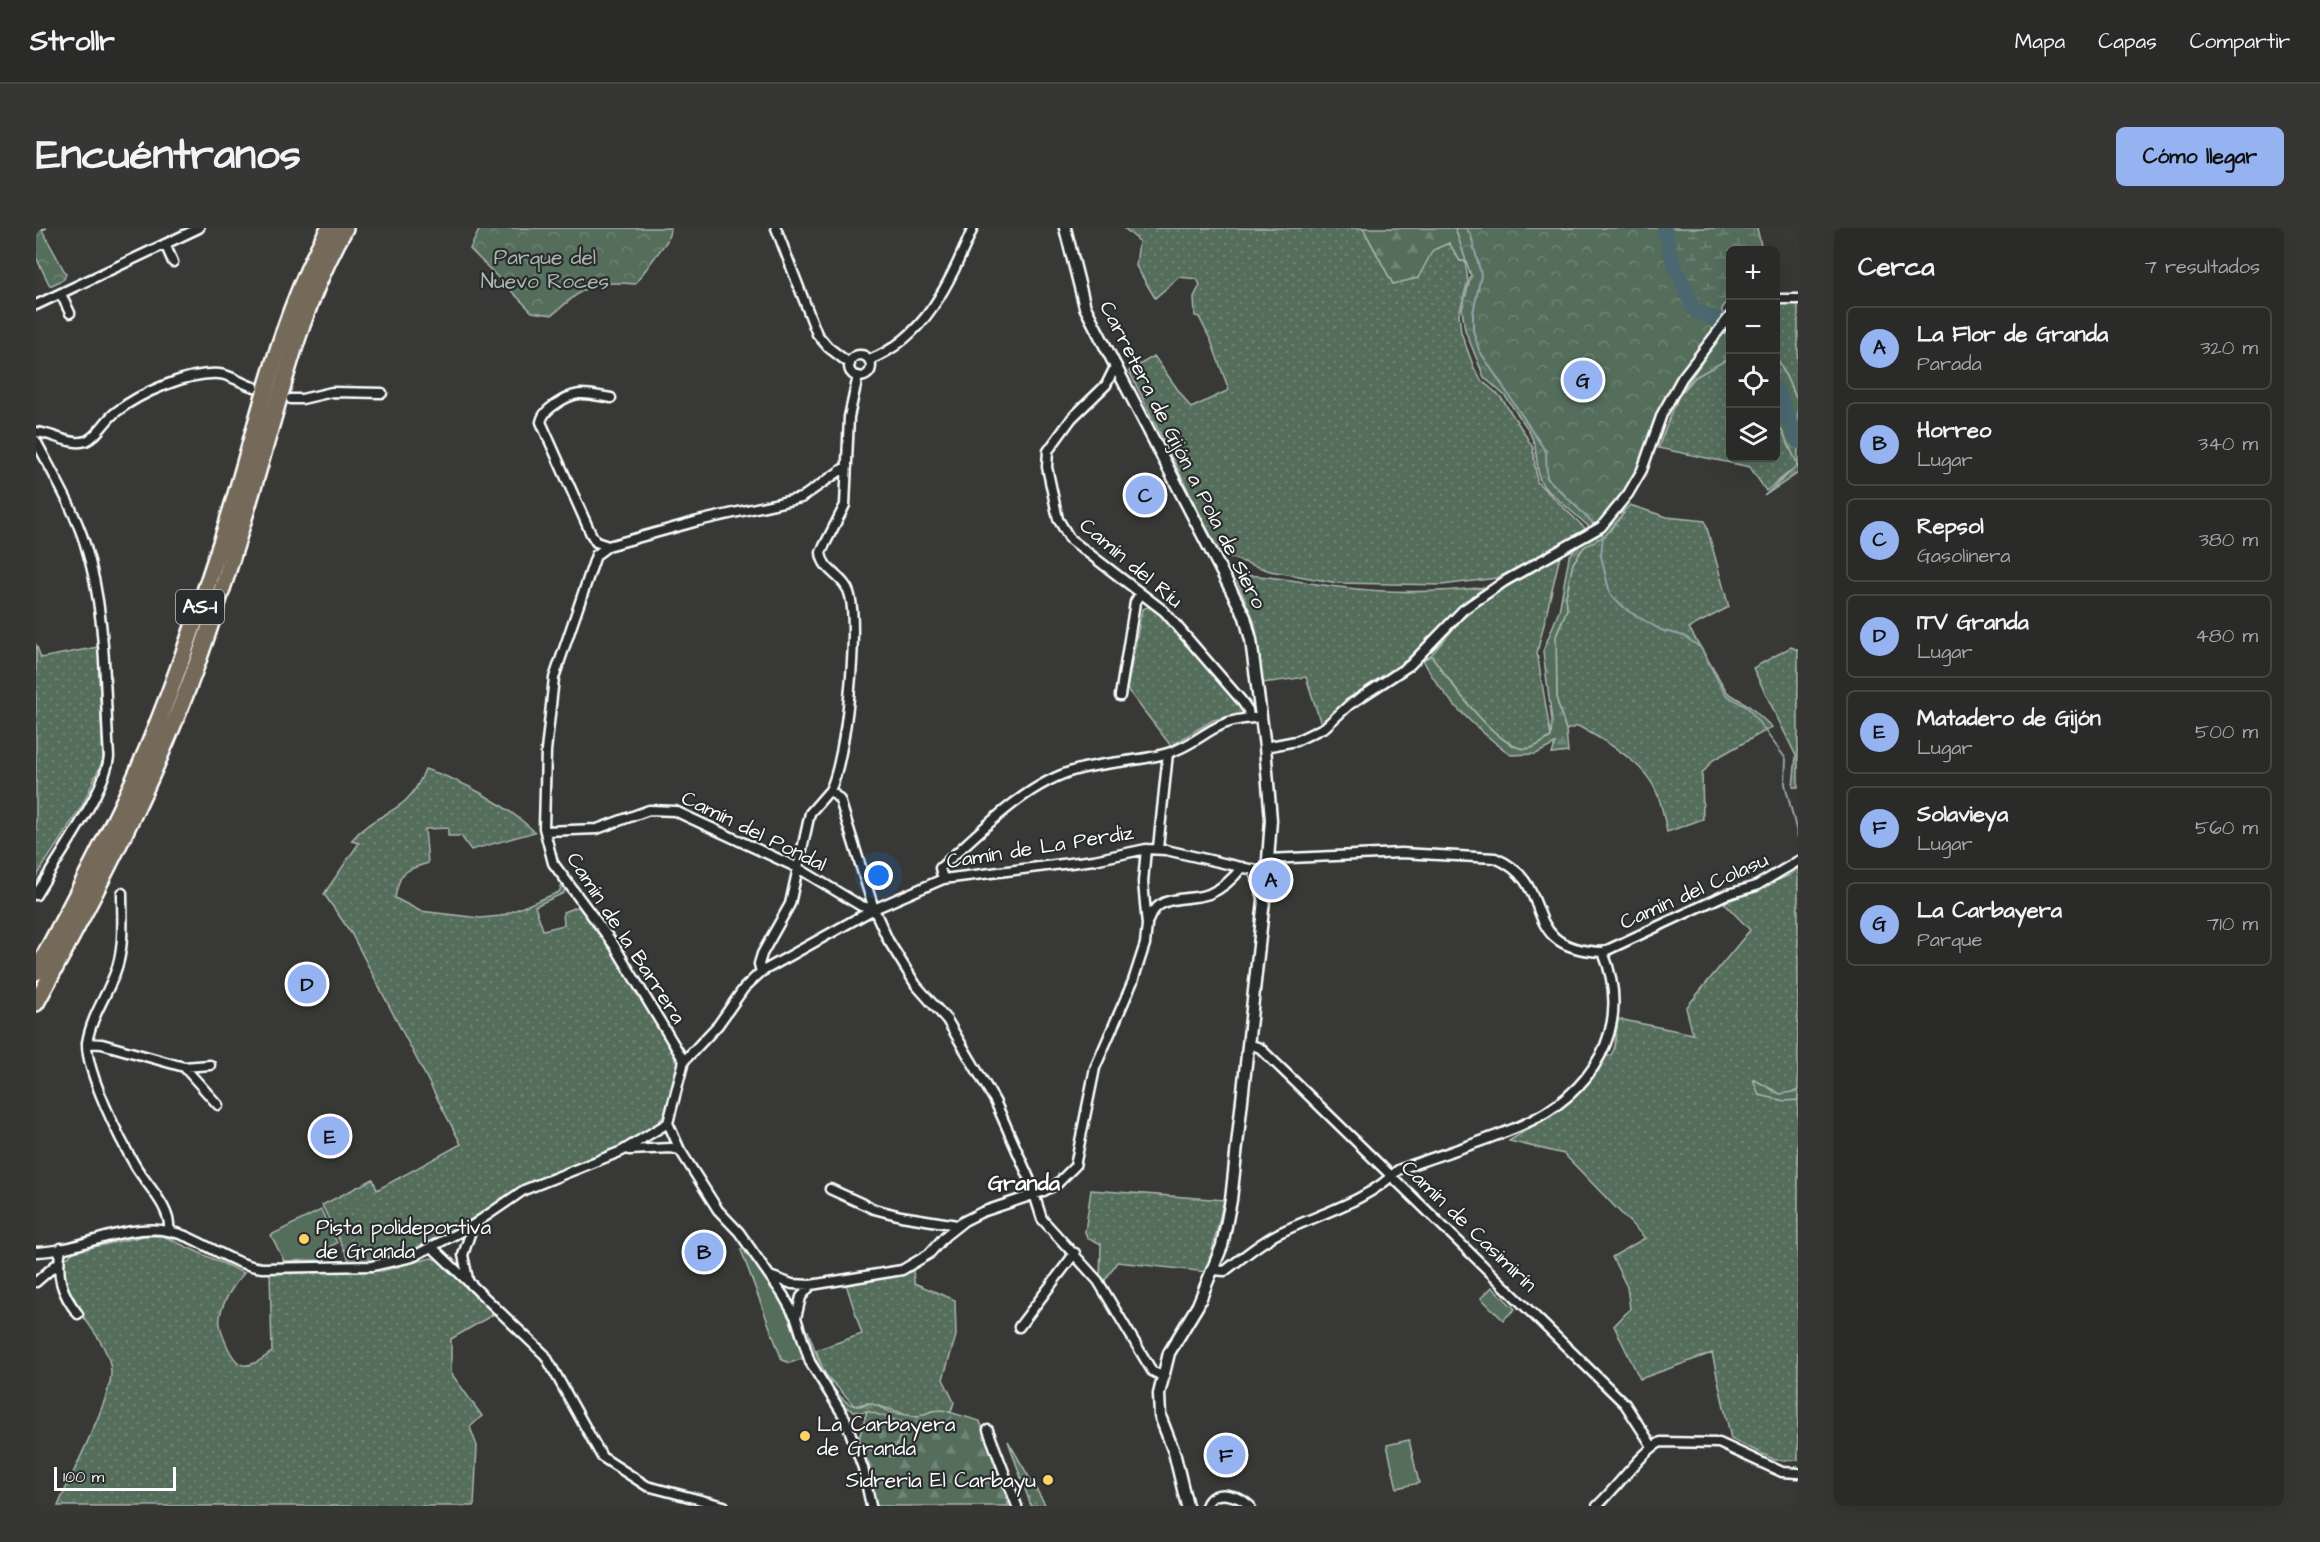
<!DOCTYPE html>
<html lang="es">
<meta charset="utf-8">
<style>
:root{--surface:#2a2a28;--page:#363634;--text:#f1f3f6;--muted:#a5a7a8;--line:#464645;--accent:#95b2f1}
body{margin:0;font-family:"Architects Daughter",sans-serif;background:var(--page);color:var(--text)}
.controls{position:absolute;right:18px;top:18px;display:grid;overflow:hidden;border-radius:9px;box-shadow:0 6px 24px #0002}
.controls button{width:54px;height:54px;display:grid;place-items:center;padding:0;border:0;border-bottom:2px solid var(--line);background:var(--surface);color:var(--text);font:30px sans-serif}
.scale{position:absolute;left:18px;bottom:15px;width:122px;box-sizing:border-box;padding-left:6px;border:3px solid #fff;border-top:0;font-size:16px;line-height:21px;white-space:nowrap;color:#fff;-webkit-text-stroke:4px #2a2d2e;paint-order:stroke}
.you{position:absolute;left:843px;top:648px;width:21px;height:21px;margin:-15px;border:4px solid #fff;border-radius:50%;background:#1a73e8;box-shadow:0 0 0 9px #1a73e833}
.badge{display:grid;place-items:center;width:39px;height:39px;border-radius:50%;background:var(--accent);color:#111;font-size:20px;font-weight:700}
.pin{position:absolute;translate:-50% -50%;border:3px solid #fff;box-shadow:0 2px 6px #0006}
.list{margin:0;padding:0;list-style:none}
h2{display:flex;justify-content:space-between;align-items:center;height:78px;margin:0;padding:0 24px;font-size:26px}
h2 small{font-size:20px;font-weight:400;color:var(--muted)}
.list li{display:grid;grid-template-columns:39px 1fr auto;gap:18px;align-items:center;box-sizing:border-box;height:84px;margin:0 12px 12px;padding:0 12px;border:2px solid var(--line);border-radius:9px}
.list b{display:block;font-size:22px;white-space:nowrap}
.list p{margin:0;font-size:20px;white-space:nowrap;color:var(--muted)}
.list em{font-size:20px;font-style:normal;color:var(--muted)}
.icon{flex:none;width:33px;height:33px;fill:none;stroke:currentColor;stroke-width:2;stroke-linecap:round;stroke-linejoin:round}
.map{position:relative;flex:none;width:1762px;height:1278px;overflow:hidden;border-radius:9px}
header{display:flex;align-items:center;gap:36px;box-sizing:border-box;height:84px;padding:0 30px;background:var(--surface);border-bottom:2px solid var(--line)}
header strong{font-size:28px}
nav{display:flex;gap:33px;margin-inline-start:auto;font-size:21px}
.intro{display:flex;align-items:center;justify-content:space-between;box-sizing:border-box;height:144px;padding:0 36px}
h1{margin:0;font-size:42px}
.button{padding:15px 27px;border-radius:9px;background:var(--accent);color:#111;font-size:21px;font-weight:700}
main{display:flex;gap:36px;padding:0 36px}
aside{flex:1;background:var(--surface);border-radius:9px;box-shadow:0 6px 24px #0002}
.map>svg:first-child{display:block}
</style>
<header>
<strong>Strollr</strong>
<nav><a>Mapa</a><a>Capas</a><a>Compartir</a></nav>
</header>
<div class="intro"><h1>Encuéntranos</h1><a class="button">Cómo llegar</a></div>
<main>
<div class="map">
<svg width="1762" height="1278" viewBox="0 0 1762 1278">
<defs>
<pattern id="grass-dots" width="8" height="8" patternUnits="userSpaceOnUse" patternTransform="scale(1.5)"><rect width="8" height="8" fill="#556e5c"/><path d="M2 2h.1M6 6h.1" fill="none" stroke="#6e8474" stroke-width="1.8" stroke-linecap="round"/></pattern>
<pattern id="forest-firs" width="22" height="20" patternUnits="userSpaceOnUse" patternTransform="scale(1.5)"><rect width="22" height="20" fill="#556e5c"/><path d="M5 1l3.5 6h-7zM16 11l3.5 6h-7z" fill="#6e8474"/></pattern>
<pattern id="wetland-marsh" width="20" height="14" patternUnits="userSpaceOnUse" patternTransform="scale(1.5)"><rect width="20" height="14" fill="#556e5c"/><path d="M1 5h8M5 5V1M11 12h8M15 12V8" fill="none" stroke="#6e8474"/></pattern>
<pattern id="cemetery-stones" width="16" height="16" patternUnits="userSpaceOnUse" patternTransform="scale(1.5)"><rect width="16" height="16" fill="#556e5c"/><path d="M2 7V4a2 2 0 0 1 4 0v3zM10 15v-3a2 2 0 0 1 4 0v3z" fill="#6e8474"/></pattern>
<pattern id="park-crowns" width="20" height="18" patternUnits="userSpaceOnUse" patternTransform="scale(1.5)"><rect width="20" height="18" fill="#556e5c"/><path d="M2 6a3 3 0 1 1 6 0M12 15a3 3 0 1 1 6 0" fill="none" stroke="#6e8474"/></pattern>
</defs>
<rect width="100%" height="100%" fill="#383836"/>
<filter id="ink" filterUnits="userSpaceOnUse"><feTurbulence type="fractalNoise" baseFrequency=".0167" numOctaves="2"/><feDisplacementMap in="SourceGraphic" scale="12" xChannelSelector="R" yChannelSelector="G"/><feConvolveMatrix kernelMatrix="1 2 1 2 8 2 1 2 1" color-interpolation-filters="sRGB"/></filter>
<g filter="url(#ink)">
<path fill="url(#grass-dots)" stroke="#aab6ae" stroke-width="1.5" d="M1088,0H1327L1357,56L1396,19L1413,14L1424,33H1429L1432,53L1423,86L1425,104L1438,140L1445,152L1464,168L1487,203L1497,220L1501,254L1552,303L1461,350L1406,357L1302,355L1234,343L1184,326L1093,143L1118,128L1155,180L1193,162L1175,113L1163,89L1159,88L1158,69L1164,57L1161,51L1143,49L1119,70L1100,38L1103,13Z
M1740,71H1762V174L1740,127Z
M1693,129L1694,230H1740V195L1746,203L1762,237L1730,263L1714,239L1622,220L1642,169L1659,149Z
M1594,277L1631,289L1669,293L1693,379L1653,400L1691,464L1712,477L1736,499L1677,532L1666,546L1667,591L1631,604C1628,591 1626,575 1620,563C1607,533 1569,513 1542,498L1530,502L1521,473L1520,408L1531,381L1530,368L1537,335L1548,319Z
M1524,328L1501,425L1515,509C1508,513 1498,521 1490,521C1461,521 1411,450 1395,427L1426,391L1457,367Z
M1202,347C1236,347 1268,355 1302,359C1350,365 1402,365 1450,359L1430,372L1370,432L1285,496L1270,449L1227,455L1219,396L1201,353Z
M1115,378L1130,392L1208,482L1206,486L1177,492L1135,518L1091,461L1106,381Z
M0,416L5,430L62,419L67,532L46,578L0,649Z
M1755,419L1762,422V559H1757L1760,528L1717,440Z
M389,541C428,553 469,576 499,604L435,622L425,608H412V600L389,601L392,635C366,644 364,643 359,670L384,683L444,690L465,688L523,664L526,657L529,660L528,665L499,678L507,702L528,697L527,684L543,678L572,715L638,827L641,842L630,885L618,899L576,923L491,956L394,1017L340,1032L314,1034L286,977L337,951L341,962L425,916L315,705L288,666L323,615L315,613C343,579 371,590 389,541Z
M1762,640V1232H1739L1695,1211L1676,1125L1604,1151L1578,1098L1594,1081L1591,1059L1576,1029L1609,1010L1528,926L1473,913L1508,891L1568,829L1575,827L1578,821L1582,791L1657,806L1650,780L1714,702L1688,675L1754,647Z
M1055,962L1188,972L1171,1044L1081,1034L1068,1054L1064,1050L1065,1016L1051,1009L1049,1004Z
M108,1008H127L208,1045C198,1056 186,1074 184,1089C182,1100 195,1134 207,1137C217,1139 228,1129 236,1124L234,1044L346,1043L395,1030L402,1032L458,1086L415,1111V1145L446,1188L434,1199L441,1218L438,1278H22C34,1249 75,1171 75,1145C75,1106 16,1070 28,1032L39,1023Z
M877,1042L878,1055L919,1072L920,1108L907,1151L918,1174L915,1184L896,1183L881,1189L839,1177L830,1175L819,1178L788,1145L780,1122L826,1106L810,1056Z
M972,1213L1010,1278H995Z"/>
<path fill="url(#forest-firs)" stroke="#aab6ae" stroke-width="1.5" d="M1327,0H1436L1451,33H1424L1413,15L1397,22L1382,50L1357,56Z
M1687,94L1689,106L1694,104V130L1659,149L1642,169L1669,130Z
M1740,128L1762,174V245L1728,268L1762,237L1746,203L1740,195Z
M1588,285L1570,307L1548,319L1537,335L1530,368L1531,381L1520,408L1521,473L1530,502L1532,524L1516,526L1519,516L1500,526L1475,527C1442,502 1406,471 1387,432L1395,427C1411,450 1461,521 1490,521C1498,521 1508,513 1515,509L1516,493L1507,423L1523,383L1533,329L1563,287Z
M1717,851L1744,866L1762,863V872L1749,873L1723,867Z
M772,1103C779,1122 796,1174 820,1178C825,1179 829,1176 834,1175L855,1184L881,1189L896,1183L906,1182L944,1193L973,1278H840L833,1236L821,1217L831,1183C799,1193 777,1128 768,1105Z"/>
<path fill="url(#wetland-marsh)" stroke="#aab6ae" stroke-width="1.5" d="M1628,0H1721L1726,22H1694V68L1686,81L1687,94L1658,82L1636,31Z"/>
<path fill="url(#cemetery-stones)" stroke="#aab6ae" stroke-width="1.5" d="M831,1183L868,1195L857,1229L821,1217Z"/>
<path fill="url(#park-crowns)" stroke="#aab6ae" stroke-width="1.5" d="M0,0H11L6,2L30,46L28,51L14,58L0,29Z
M444,0H635L631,13L599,56C553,52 551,58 516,87L496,84L434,21Z
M1419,0H1628L1636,31L1658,82L1687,94L1646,150L1606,242L1559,304L1508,259L1503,250L1499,217L1492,201L1469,168L1448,149L1429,102L1426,81L1435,48Z"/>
<path fill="#556e5c" stroke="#aab6ae" stroke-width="1.5" d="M285,982L301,1015L285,1023L289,1032L248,1033L235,1007Z
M709,1018L747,1074L768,1130L754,1135L746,1132L705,1022Z
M1456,1059L1479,1081L1467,1092L1445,1070Z
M1373,1212L1383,1255L1361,1260L1351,1217Z"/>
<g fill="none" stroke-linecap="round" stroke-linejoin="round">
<path stroke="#94a4aa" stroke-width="2" d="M1430,0L1435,7L1445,47L1437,85V102L1443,122L1510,224L1511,250L1561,299
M1564,304L1567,308L1565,328L1574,366L1592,383L1625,402L1648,408L1665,420L1689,466L1712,480L1750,531L1749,556L1762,609"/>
<path stroke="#4c6871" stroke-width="15" d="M1628,0L1636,31L1658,82L1687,94L1694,100
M1740,161L1762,213"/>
<g stroke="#fff" stroke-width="13">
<path id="minor" d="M740,0L781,106L792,119L814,136
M129,16L137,34
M25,66L34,85
M1740,71H1762
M0,77L163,0
M813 138a11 11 0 1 1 22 0a11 11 0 1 1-22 0Z
M833,132C890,110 914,53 937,0
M1080,137L1070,157L1036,190L1012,223L1011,239L1022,291L1034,311L1128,383L1205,472L1212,482L1213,490
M822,148L813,189L809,277L785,324C786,344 810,348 814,368C823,402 810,532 794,562L804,572L838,681L852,712L880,757L911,792L959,873L993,950L1006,991L1062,1053L1116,1143L1126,1148
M255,171H266L296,164L346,165
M0,204C16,205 34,218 50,213C62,208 69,192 80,184C104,165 152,144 183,146C196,147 206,156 218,159
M0,213C17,246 38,281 49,316C71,385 68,457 73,529C69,564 19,634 0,667
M572,318L560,314L555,306L505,194C507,185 513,181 520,176C542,161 550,166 575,170
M1084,468L1099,374L1104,366
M1229,519L1260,513L1289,499L1313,477L1374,437L1427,382L1469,353L1565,299L1592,266L1606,242L1626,186L1646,150L1694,88
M509,603L561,601L613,582L639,583L762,640L825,678L838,681
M1122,620L1132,525
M1217,641L1227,669
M907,651L904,640C942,606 990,555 1040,542C1071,533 1105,534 1135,524C1168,513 1175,492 1218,490
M1112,693C1122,664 1151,674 1173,666C1187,660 1197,651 1206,639
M1567,724L1689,667L1720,658L1762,633
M725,744L723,736L726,726L754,676L774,585L794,562
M51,815C55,789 70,769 79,745C89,720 86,691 86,665
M1213,816L1224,820L1257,852L1589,1176L1616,1218
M648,833L578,717L517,635L508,600L510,523L518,450L560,327L572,318L662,293L765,270L811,238
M148,839L174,837
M632,895L644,922L682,982L703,1004L747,1067L760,1090L774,1134L809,1190L827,1240L835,1278
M593,922L635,920L644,922
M794,961L838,981L865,988L921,997
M133,1003C136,981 111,957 100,939C84,912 50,844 51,815L66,816L148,839L182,877
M25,1020C20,1047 25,1065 42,1086
M397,1020L509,1127L566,1229L611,1258L688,1278
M0,1024C45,1023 86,995 132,1003C165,1009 191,1036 226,1040L336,1038L376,1029L437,997L488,962L586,923L632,895L648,833L682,797L708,760L725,744L838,681L907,651L1058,632L1110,621L1130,622L1231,645
M1177,1042L1189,1043C1206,1030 1223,1015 1243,1005C1282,986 1331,974 1362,942C1402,927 1445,915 1484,898C1556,866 1598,801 1567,724C1478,721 1524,657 1459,630L1365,625L1232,631
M734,1048L756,1056L775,1057L866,1042L893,1026L909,1008L928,993L946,984L1006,964L1021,956L1039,938L1059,840L1097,753L1109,716L1111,697L1107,654L1110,621
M432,1051L427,1027L437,997
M0,1054L22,1035
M760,1090L765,1069L775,1057
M983,1099L1039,1025
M952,1202L981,1278
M1170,1278C1177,1259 1202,1267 1214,1278
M1561,1278C1578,1263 1608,1221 1625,1214L1683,1215L1746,1244L1762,1245"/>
</g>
<g stroke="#fff" stroke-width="15">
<path id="tertiary" d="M1029,0L1049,79L1209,389L1215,412L1229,519L1235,592L1231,645L1195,972L1186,1018L1162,1077L1133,1125L1123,1166L1124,1188L1138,1224L1151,1278"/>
</g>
<g stroke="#fff" stroke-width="20">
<path id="motorway" d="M0,744C33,681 67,619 97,554C131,478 157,400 183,321C219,214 238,99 293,0
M0,775C61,663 120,550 163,430C187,361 208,292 228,222C250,146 270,69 309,0"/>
</g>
<use href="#minor" stroke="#2a2d2e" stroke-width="8"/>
<use href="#tertiary" stroke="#2a2d2e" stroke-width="10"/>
<use href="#motorway" stroke="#746a5a" stroke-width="15"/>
</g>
</g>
<g fill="#ffd166" stroke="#2a2d2e" stroke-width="2">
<circle cx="268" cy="1011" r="6"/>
<circle cx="769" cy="1208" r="6"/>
<circle cx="1012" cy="1252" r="6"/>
</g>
<g text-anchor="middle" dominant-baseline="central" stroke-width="4.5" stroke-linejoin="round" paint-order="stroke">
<rect fill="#2a2d2e" stroke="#bfc0c0" stroke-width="1.5" x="140" y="362" width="48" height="34" rx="4.5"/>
<g font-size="20" font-weight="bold" fill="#fff">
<text x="164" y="379">AS-I</text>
</g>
<g font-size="21" fill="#aab6ae" stroke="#2a2d2e">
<text x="509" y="29">Parque del<tspan x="509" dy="24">Nuevo Roces</tspan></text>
</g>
<g font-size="21" fill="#fff" stroke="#2a2d2e">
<text transform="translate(1147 227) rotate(63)">Carretera de Gijón a Pola de Siero</text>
<text transform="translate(1095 335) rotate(40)">Camín del Ríu</text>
<text transform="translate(718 603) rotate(26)">Camín del Pondal</text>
<text transform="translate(1004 619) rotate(-9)">Camín de La Perdiz</text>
<text transform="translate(1658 663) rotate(-24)">Camín del Colasu</text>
<text transform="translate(590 710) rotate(57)">Camín de la Barrera</text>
<text transform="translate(1433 998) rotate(44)">Camín de Casimirín</text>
</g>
<g font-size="21" fill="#fff" stroke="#2a2d2e" text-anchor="start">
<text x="280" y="999">Pista polideportiva<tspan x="280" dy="24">de Granda</tspan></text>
<text x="781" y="1196">La Carbayera<tspan x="781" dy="24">de Granda</tspan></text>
<text x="1000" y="1252" text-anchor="end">Sidreria El Carbayu</text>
</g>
<g font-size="22" font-weight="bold" fill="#fff" stroke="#2a2d2e">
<text x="988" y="955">Granda</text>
</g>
</g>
</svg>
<div class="controls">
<button>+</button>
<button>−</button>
<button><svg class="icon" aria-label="locate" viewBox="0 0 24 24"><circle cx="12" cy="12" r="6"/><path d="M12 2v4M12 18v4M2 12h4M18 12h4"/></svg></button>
<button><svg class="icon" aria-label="layers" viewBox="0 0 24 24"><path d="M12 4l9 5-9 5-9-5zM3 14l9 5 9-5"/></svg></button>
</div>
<div class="scale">100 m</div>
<div class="you"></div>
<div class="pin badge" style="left:1235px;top:652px">A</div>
<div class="pin badge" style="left:668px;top:1024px">B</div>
<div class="pin badge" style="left:1109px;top:267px">C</div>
<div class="pin badge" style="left:271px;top:756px">D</div>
<div class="pin badge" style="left:294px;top:908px">E</div>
<div class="pin badge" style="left:1190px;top:1227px">F</div>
<div class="pin badge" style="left:1547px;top:152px">G</div>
</div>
<aside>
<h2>Cerca<small>7 resultados</small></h2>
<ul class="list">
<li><span class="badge">A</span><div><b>La Flor de Granda</b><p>Parada</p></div><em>320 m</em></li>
<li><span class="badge">B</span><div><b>Horreo</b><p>Lugar</p></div><em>340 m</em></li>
<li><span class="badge">C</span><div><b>Repsol</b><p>Gasolinera</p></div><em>380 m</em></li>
<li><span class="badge">D</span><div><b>ITV Granda</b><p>Lugar</p></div><em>480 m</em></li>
<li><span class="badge">E</span><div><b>Matadero de Gijón</b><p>Lugar</p></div><em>500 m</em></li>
<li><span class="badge">F</span><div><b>Solavieya</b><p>Lugar</p></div><em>560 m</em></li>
<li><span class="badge">G</span><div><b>La Carbayera</b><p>Parque</p></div><em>710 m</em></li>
</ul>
</aside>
</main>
